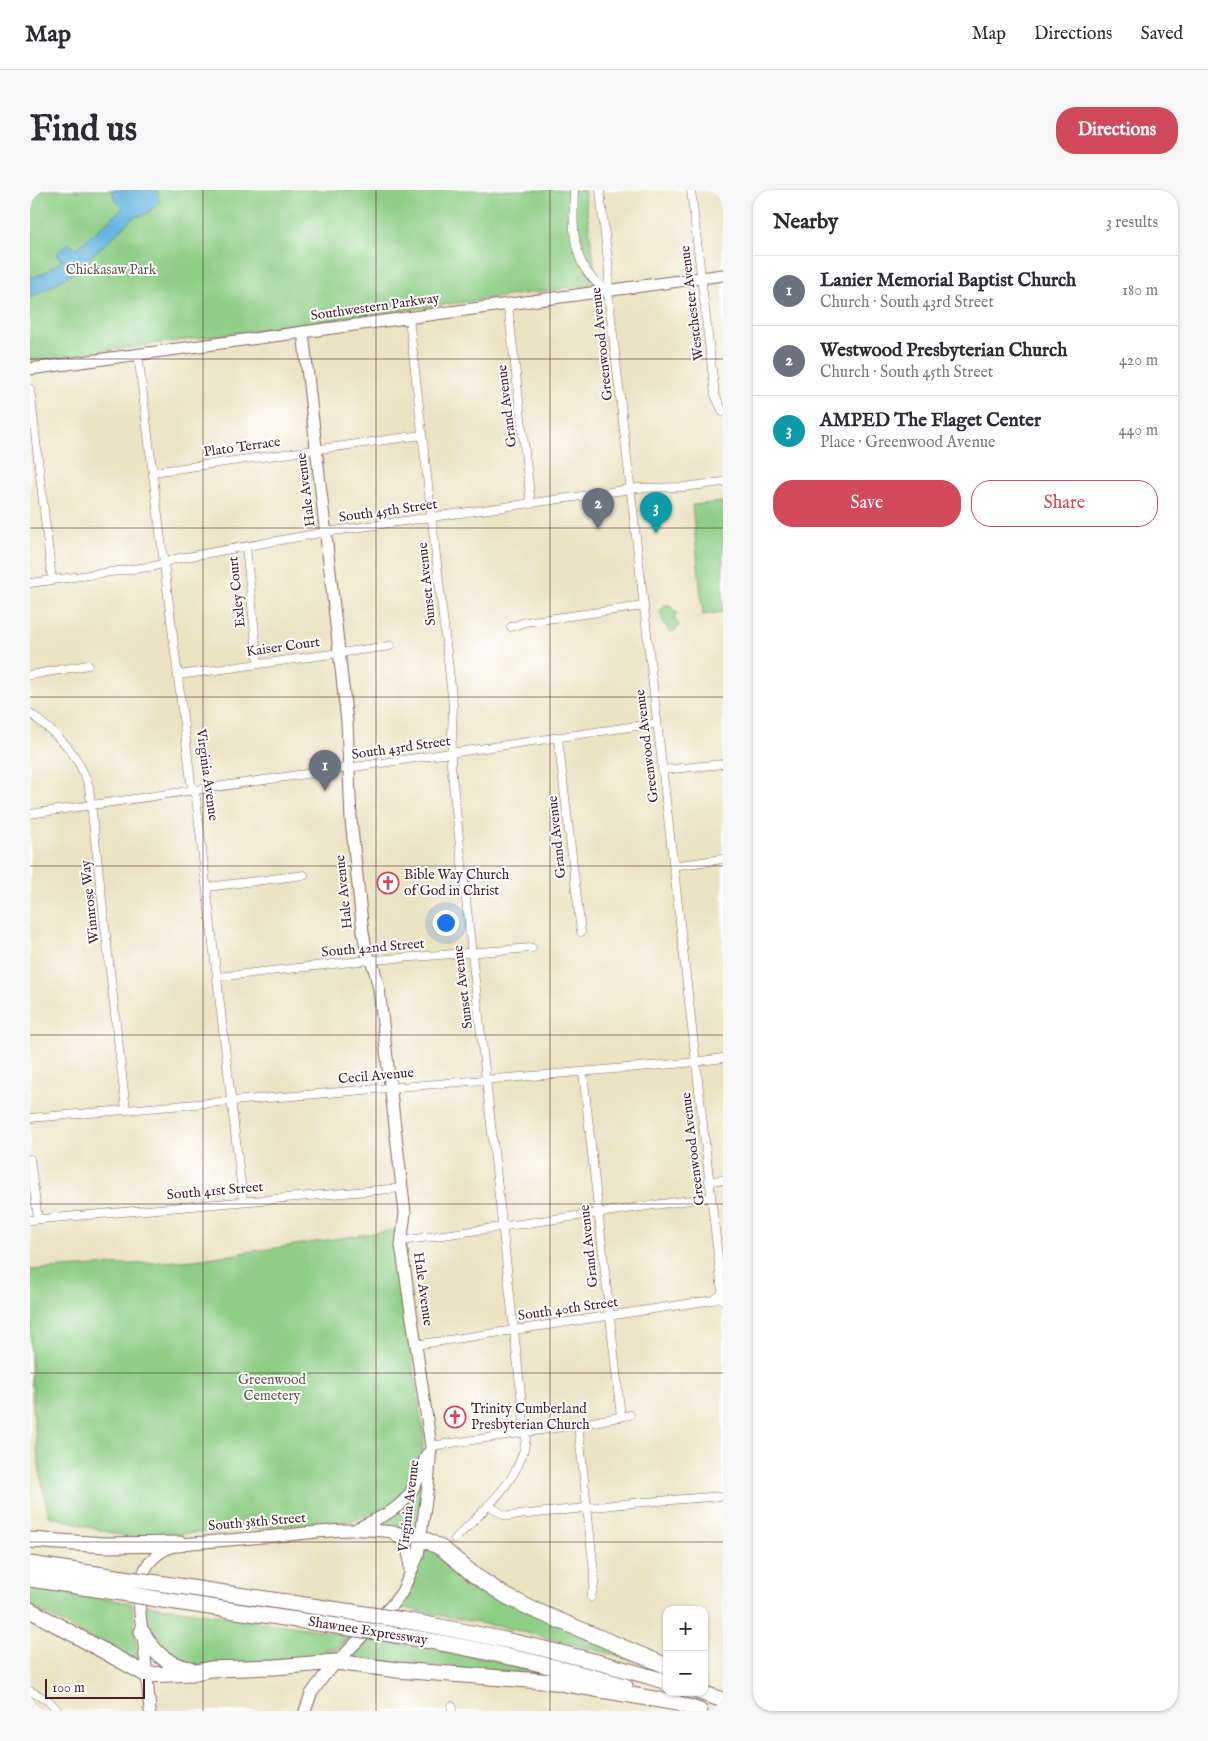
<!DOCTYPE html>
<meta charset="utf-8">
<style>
:root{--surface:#fff;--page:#f7f7f7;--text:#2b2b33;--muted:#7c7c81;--line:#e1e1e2;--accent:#d1495b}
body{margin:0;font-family:"IM FELL English",serif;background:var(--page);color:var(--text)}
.controls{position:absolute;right:15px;bottom:15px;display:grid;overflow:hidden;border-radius:10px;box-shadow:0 1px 4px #0004}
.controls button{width:45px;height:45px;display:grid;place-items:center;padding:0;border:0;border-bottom:1px solid var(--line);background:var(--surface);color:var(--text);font:25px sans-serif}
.scale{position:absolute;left:15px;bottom:12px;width:100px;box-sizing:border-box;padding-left:5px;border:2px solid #4a1f2b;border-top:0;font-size:14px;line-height:18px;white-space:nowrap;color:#4a1f2b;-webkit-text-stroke:4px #fff;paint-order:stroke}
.you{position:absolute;left:415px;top:732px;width:18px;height:18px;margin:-12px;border:4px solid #fff;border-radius:50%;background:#1a73e8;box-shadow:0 0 0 8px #1a73e833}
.badge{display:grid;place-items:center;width:32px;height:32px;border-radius:50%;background:var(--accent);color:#fff;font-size:16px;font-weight:700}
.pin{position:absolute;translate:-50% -41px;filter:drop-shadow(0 1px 2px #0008)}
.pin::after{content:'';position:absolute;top:26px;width:18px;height:15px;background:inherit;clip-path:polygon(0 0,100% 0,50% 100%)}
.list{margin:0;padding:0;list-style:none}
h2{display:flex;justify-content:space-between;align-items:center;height:65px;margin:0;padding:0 20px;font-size:21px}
h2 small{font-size:16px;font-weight:400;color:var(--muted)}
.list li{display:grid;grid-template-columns:32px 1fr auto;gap:15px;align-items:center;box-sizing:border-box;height:70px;padding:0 20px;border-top:1px solid var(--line)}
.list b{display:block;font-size:19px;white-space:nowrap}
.list p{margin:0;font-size:16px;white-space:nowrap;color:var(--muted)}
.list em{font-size:16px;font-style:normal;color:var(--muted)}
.actions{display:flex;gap:10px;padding:15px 20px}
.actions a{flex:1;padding:11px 0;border:1px solid var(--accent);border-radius:20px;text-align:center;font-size:18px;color:var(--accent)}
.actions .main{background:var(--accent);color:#fff}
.map{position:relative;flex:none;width:693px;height:1521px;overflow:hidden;border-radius:20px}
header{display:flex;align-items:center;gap:30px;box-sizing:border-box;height:70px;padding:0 25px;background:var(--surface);border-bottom:1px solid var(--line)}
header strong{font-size:24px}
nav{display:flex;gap:28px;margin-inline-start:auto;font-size:18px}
.intro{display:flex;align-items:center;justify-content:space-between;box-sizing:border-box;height:120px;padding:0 30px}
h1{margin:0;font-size:35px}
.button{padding:12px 22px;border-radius:20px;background:var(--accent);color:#fff;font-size:18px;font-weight:700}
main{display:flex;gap:30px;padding:0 30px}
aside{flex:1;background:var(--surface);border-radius:20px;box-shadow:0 1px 4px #0004}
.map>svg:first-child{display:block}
</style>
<header>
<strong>Map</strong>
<nav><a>Map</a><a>Directions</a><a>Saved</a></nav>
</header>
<div class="intro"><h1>Find us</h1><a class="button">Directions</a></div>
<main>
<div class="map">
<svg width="693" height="1521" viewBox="0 0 693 1521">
<rect width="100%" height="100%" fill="#fff"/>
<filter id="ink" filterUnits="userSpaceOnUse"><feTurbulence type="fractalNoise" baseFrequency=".02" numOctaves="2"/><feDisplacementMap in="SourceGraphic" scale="10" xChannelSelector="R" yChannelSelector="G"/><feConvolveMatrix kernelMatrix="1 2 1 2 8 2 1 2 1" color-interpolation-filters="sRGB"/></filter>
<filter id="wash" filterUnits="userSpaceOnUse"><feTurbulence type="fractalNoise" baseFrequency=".0096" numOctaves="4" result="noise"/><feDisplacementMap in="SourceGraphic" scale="20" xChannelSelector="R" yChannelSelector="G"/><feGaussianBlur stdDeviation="1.12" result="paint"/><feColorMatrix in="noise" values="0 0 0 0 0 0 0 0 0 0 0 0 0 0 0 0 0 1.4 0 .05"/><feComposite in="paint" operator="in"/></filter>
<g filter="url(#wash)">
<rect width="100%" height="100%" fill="#ece3c3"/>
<path fill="#8ece85" stroke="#6c7658" d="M0,0H554L567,94L0,171Z
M693,312V422L673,425L662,315Z
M638,414L647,423L644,427L649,436L645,441L640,442L634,433L630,422L635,415Z
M364,1040L367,1076L394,1246L392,1264L375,1300L354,1318L323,1331L100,1348L19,1326C0,1248 0,1162 0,1080L165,1070Z
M396,1274L391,1319L385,1339L347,1334L355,1329Z
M393,1355L430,1376L629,1476L485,1440L373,1418L369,1415C383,1396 389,1378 393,1355Z
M0,1396L102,1413L108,1474L0,1416Z
M116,1415L295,1441L317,1446L307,1457L295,1458V1460L307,1459L318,1447L319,1448L302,1466L167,1476L145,1472L119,1444Z
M338,1448L482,1473L537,1487L321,1470V1466Z"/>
<path fill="#62b3dd" stroke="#566984" d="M82,0H125L128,2L129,13L116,24L104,27L44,83L0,108V88L14,83L33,70L29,68L27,63L39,53L46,59L93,18L85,10Z"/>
</g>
<g filter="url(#ink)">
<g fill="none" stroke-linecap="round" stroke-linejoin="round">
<g stroke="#836460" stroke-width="9">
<path id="street" d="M544,0C543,38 540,79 578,101
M570,0L579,81L578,101L693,1110
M661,0L685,205L693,222
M478,115L501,314
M379,128L423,515L421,575L496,1249C491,1291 452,1321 425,1349
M108,164L161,592L166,608L213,1011
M0,199L22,390
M123,282L392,245
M216,357L228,473
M0,393L125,376L145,369L296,342L608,298L654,297L693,292
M481,437L495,432L614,416
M0,485L58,475
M149,485L360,456
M0,523C29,547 47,560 59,597L96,920
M528,548L551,742
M632,580L693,574
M0,624L627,533
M643,676L693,669
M177,697L274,685
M187,787L330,771L502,758
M553,882L591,1227
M0,928L656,873L693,868
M0,969L8,1029
M679,991L693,990
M0,1030L372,998
M371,1051L681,1007
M385,1155L683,1110L693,1104
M548,1234L564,1382V1395L561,1407
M401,1256L546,1235L600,1225
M458,1315L474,1325L479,1326L602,1313L693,1306
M0,1501L19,1511L28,1521
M422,1516V1521"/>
</g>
<g stroke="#836460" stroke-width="13">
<path id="secondary" d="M273,142L317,532L321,630L333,742L337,763L344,778L349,799L375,1023L371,1055L401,1256L398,1296L388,1366L372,1402L362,1415L294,1486L281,1504L275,1521
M0,179L693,85
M328,1338C351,1327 371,1320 384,1297C390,1287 392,1274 397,1264
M361,1342C378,1352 380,1364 380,1383
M120,1521C118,1499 116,1477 114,1455C111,1433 106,1407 113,1385C118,1368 134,1358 150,1354C186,1351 222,1348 258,1345C303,1340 347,1335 392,1348"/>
</g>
<g stroke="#836460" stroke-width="17">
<path id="highway" d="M392,1348L413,1359L444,1385L476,1406L502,1419L637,1476
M0,1350L75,1355L150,1354
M0,1374L93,1388
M0,1389L92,1403
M135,1394L322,1422
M133,1410L320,1438
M0,1420L117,1485L162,1483L180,1479L245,1477L306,1472L367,1480L525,1492L647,1513
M373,1430C463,1446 550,1465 637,1492
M112,1442C124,1463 136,1474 160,1479
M360,1444C440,1457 518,1474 595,1496
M669,1502L693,1510
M638,1510L670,1521"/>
</g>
<use href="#street" stroke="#fff" stroke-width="8"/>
<use href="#secondary" stroke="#fff" stroke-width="11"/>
<use href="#highway" stroke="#fff" stroke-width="15"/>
<g stroke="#836460" stroke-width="17" stroke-linecap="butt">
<path id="highway-bridge" d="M93,1388L135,1394
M92,1403L133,1410
M322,1422L373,1430
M320,1438L360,1444"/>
</g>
<use href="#highway-bridge" stroke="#fff" stroke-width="15"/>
</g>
</g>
<path fill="none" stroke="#4a1f2b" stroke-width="1" stroke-opacity="0.55" d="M173,0V1521M346,0V1521M520,0V1521M0,169H693M0,338H693M0,507H693M0,676H693M0,845H693M0,1014H693M0,1183H693M0,1352H693"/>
<defs>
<g id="church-ring" transform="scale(1.125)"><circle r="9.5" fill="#fff" stroke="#d1495b" stroke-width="1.5"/><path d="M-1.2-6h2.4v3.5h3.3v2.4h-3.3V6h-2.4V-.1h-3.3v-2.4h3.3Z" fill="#d1495b"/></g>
</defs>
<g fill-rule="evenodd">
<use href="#church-ring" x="358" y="693"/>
<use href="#church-ring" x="425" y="1227"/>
</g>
<g text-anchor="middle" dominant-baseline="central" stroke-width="4" stroke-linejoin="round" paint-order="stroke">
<g font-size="14" fill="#625c4a" stroke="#fff">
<text x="81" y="80">Chickasaw Park</text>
<text x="242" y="1190">Greenwood<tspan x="242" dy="16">Cemetery</tspan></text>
</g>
<g font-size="14" fill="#4a1f2b" stroke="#fff">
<text transform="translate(662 113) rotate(-97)">Westchester Avenue</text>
<text transform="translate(345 117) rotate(-8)">Southwestern Parkway</text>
<text transform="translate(572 154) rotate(-96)">Greenwood Avenue</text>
<text transform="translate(477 216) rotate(-97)">Grand Avenue</text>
<text transform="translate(212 257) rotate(-8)">Plato Terrace</text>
<text transform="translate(276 300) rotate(-97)">Hale Avenue</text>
<text transform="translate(358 321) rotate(-8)">South 45th Street</text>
<text transform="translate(397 394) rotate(-96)">Sunset Avenue</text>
<text transform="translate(207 402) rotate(-96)">Exley Court</text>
<text transform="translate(253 457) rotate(-8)">Kaiser Court</text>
<text transform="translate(617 556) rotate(-97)">Greenwood Avenue</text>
<text transform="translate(371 558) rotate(-8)">South 43rd Street</text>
<text transform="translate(177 585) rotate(82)">Virginia Avenue</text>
<text transform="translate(527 647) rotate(-96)">Grand Avenue</text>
<text transform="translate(314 702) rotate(-96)">Hale Avenue</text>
<text transform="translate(60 712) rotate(-96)">Winnrose Way</text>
<text transform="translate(343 758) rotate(-5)">South 42nd Street</text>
<text transform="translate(433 797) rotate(-97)">Sunset Avenue</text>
<text transform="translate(346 886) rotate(-5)">Cecil Avenue</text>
<text transform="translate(663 959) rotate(-97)">Greenwood Avenue</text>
<text transform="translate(185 1001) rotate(-5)">South 41st Street</text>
<text transform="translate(559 1056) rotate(-96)">Grand Avenue</text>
<text transform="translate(393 1099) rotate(82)">Hale Avenue</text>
<text transform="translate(538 1119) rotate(-8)">South 40th Street</text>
<text transform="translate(379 1316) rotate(-83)">Virginia Avenue</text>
<text transform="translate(227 1332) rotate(-5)">South 38th Street</text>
<text transform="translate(338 1441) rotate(9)">Shawnee Expressway</text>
</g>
<g font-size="14" fill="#4a1f2b" stroke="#fff" text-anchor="start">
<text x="374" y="685">Bible Way Church<tspan x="374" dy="16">of God in Christ</tspan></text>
<text x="441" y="1219">Trinity Cumberland<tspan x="441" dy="16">Presbyterian Church</tspan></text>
</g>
</g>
</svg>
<div class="controls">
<button>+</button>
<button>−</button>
</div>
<div class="scale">100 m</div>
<div class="you"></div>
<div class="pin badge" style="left:295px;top:601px;background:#6b7280">1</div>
<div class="pin badge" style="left:568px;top:339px;background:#6b7280">2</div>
<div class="pin badge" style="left:626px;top:343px;background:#0f9aa8">3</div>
</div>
<aside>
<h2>Nearby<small>3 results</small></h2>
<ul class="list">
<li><span class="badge" style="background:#6b7280">1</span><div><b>Lanier Memorial Baptist Church</b><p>Church · South 43rd Street</p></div><em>180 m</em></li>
<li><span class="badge" style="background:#6b7280">2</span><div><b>Westwood Presbyterian Church</b><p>Church · South 45th Street</p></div><em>420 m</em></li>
<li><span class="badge" style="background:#0f9aa8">3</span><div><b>AMPED The Flaget Center</b><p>Place · Greenwood Avenue</p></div><em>440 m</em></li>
</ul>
<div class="actions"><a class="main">Save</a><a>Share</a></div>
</aside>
</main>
